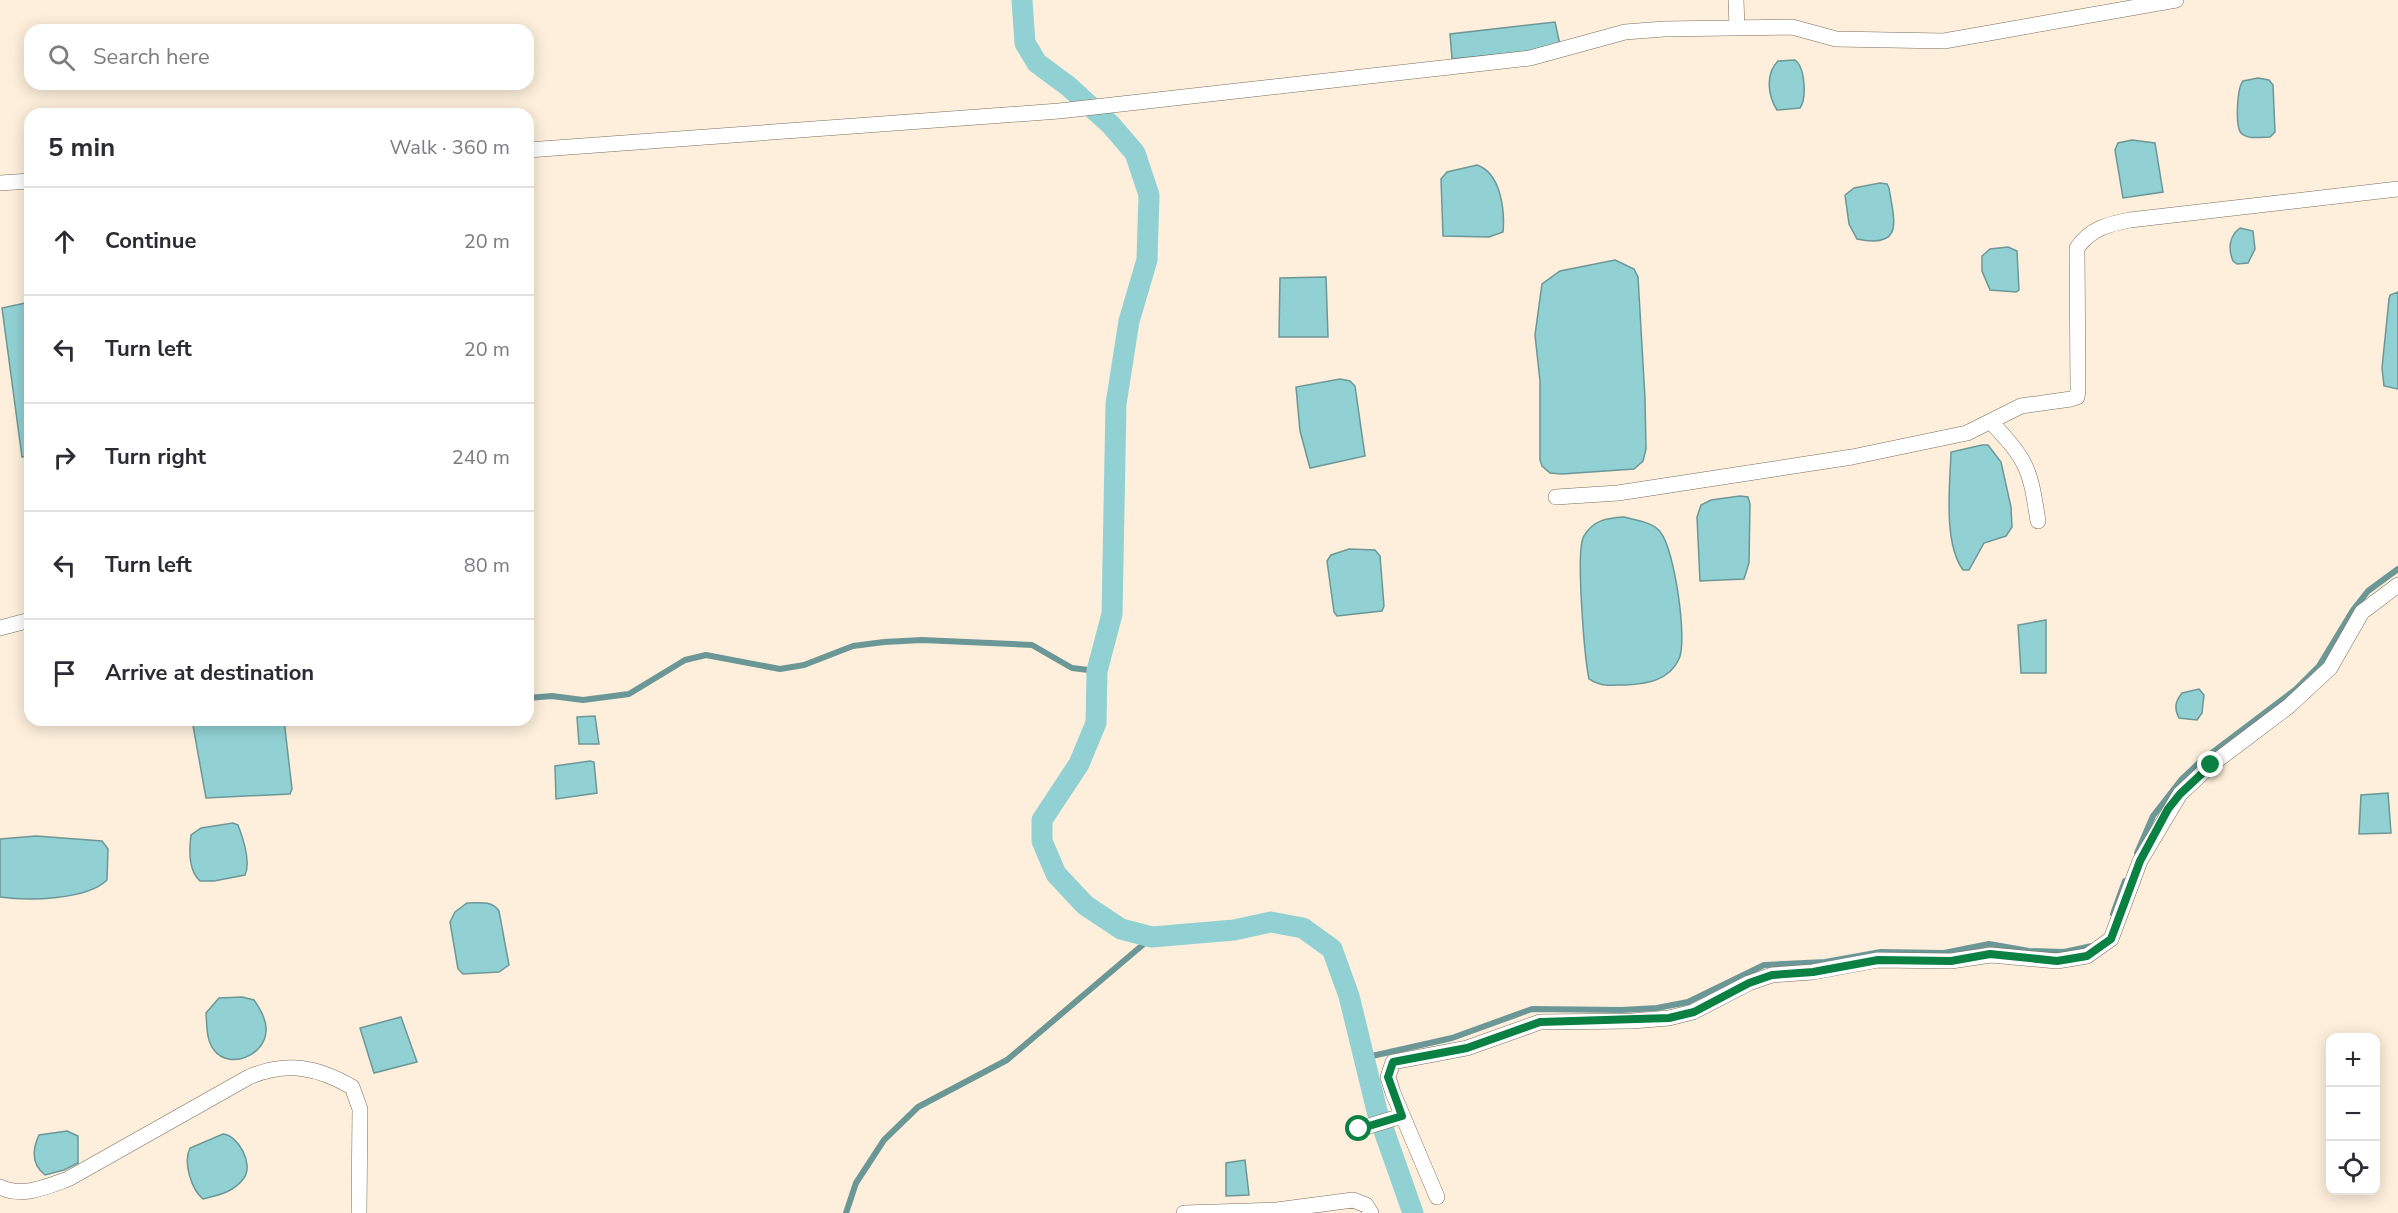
<!DOCTYPE html>
<meta charset="utf-8">
<style>
:root{--surface:#fff;--page:#f2f2f3;--text:#2b2b33;--muted:#7c7c81;--line:#e1e1e2}
body{margin:0;font-family:"Nunito Sans",sans-serif;background:var(--page);color:var(--text)}
.controls{position:absolute;right:18px;bottom:18px;display:grid;overflow:hidden;border-radius:12px;box-shadow:0 3px 15px #0003}
.controls button{width:54px;height:54px;display:grid;place-items:center;padding:0;border:0;border-bottom:2px solid var(--line);background:var(--surface);color:var(--text);font:30px sans-serif}
.stop{position:absolute;width:18px;height:18px;margin:-14px;border:4px solid #0b8043;border-radius:50%;background:#fff}
.stop.end{background:#0b8043;border-color:#fff;box-shadow:0 2px 6px #0008}
.list{margin:0;padding:0;list-style:none}
h2{display:flex;justify-content:space-between;align-items:center;height:78px;margin:0;padding:0 24px;font-size:26px}
h2 small{font-size:20px;font-weight:400;color:var(--muted)}
.list li{display:grid;grid-template-columns:39px 1fr auto;gap:18px;align-items:center;box-sizing:border-box;height:108px;padding:0 24px;border-top:2px solid var(--line)}
.list b{display:block;font-size:22px;white-space:nowrap}
.list em{font-size:20px;font-style:normal;color:var(--muted)}
.icon{flex:none;width:33px;height:33px;fill:none;stroke:currentColor;stroke-width:2;stroke-linecap:round;stroke-linejoin:round}
.map{position:relative;flex:none;width:2398px;height:1213px;overflow:hidden}
.search{position:absolute;background:var(--surface);box-shadow:0 3px 15px #0003;left:24px;top:24px;width:510px;height:66px;display:flex;align-items:center;gap:15px;box-sizing:border-box;padding:0 21px;border-radius:18px;color:var(--muted);font-size:22px}
.panel{position:absolute;background:var(--surface);box-shadow:0 3px 15px #0003;left:24px;top:108px;width:510px;height:618px;border-radius:18px}
.map>svg:first-child{display:block}
</style>
<div class="map">
<svg width="2398" height="1213" viewBox="0 0 2398 1213">
<rect width="100%" height="100%" fill="#fdefdb"/>
<path fill="#91d1d4" stroke="#6c9797" stroke-width="1.5" d="M1555,22L1560,45L1534,51L1452,59L1450,34Z
M1795,60C1805,67 1807,98 1800,108L1777,110C1768,96 1765,74 1778,61Z
M2258,78L2269,80L2273,85L2275,132L2270,137C2261,137 2248,140 2241,133C2235,126 2237,88 2243,81Z
M2132,140L2155,143L2163,192L2123,198L2115,150L2118,143Z
M1477,165C1501,173 1505,211 1503,232L1489,237L1443,236L1441,179L1447,172Z
M1880,183L1887,184L1889,188C1894,220 1905,249 1857,239L1849,224L1845,195L1854,188Z
M2240,228L2253,231L2255,249L2248,263L2237,264L2233,261C2228,249 2229,236 2240,228Z
M2008,247L2017,251L2019,290L2016,292L1990,290L1982,271V256L1990,249Z
M1615,260L1634,269L1638,277L1645,398L1646,449L1643,461L1634,469L1562,474L1550,473L1542,466L1540,460V381L1535,335L1542,284L1560,271Z
M1326,277L1328,337H1279L1280,278Z
M2398,292V389L2384,386L2382,368L2389,299L2390,295Z
M30,302V456L22,457L2,308Z
M1340,379L1350,381L1355,386L1365,456L1310,468L1300,431L1296,387Z
M1982,445H1988L2001,462L2011,507L2012,527L2006,536L1984,543L1969,570H1963C1943,542 1950,485 1951,452Z
M1740,496L1748,497L1750,504L1749,563L1744,579L1700,581L1697,517L1701,505L1711,500Z
M1624,517C1635,520 1654,522 1661,533C1674,549 1688,640 1679,659C1669,681 1646,684 1625,685C1611,685 1601,687 1589,679C1585,660 1575,549 1584,536C1593,520 1607,518 1624,517Z
M1349,549L1375,550L1380,556L1384,606L1382,611L1337,616L1334,612L1327,561L1331,555Z
M2046,620V673H2021L2018,625Z
M2199,689L2204,695L2202,713L2197,720L2179,718C2174,708 2175,702 2182,693Z
M595,716L599,744H579L577,717Z
M192,720H284L292,789L290,794L206,798Z
M590,761L594,762L597,793L556,799L555,766Z
M2388,793L2391,833L2359,834L2361,795Z
M233,823L238,825C243,838 251,862 245,875L214,881H200C189,871 189,850 191,835L201,828Z
M36,836L102,841L108,849L107,880C87,900 28,901 0,897V839Z
M467,903C479,903 491,900 499,911L509,965L499,972L463,974L458,969L450,922L455,912Z
M242,997L254,1000C260,1009 267,1020 266,1031C265,1056 229,1070 214,1050C206,1040 207,1025 206,1013L219,998Z
M401,1017L417,1062L374,1073L360,1028Z
M67,1131L78,1136V1163L64,1170L45,1175C31,1164 32,1150 39,1135Z
M223,1134C238,1135 254,1164 244,1178C234,1192 219,1195 203,1199C191,1189 183,1162 190,1148Z
M1245,1160L1249,1195L1226,1196V1163Z"/>
<g fill="none" stroke-linecap="round" stroke-linejoin="round">
<path stroke="#6c9797" stroke-width="6" d="M528,698L552,696L583,700L629,694L685,660L706,655L780,669L804,665L853,646L884,642L922,640L1032,645L1072,668L1097,671
M2137,853L2153,816L2181,780L2200,762L2295,690L2319,666L2353,610L2368,591L2398,569
M2113,914L2125,881
M1363,1058L1452,1038L1532,1009L1622,1010L1657,1008L1688,1002L1764,965L1825,962L1881,952L1944,953L1989,944L2029,951L2064,952L2092,946
M846,1213L856,1183L884,1140L918,1107L1007,1060L1152,937"/>
<path stroke="#91d1d4" stroke-width="21" d="M1022,0L1025,43L1037,63L1068,86L1111,125L1135,153L1149,195L1147,260L1129,321L1116,404L1112,614L1097,671L1096,723L1079,764L1042,820V841L1056,874L1085,905L1121,929L1152,937L1234,930L1271,922L1303,928L1332,949L1349,996L1377,1111L1413,1213"/>
<g stroke="#796d5c" stroke-width="16">
<path id="minor" d="M1736,0L1737,27
M528,150L1059,111L1530,58L1625,32L1664,29L1792,27L1836,39L1944,41L2176,0
M0,183L30,181
M1991,422C2028,461 2030,469 2038,521
M1556,497L1618,493L1852,457L1967,433L2021,406L2071,399L2077,397L2078,390L2077,248C2090,229 2108,224 2130,220L2398,189
M0,628L30,620
M1359,1129L1402,1116
M0,1187C22,1198 46,1187 68,1179L249,1077C287,1061 317,1067 352,1087L360,1109L359,1213
M1437,1197L1393,1093L1388,1077L1393,1062L1467,1048L1540,1022L1632,1021L1669,1018L1693,1012L1749,983L1772,975L1813,972L1878,960L1951,961L1991,955L2057,961L2087,956L2111,939L2140,861L2180,794L2211,765L2289,706L2330,668L2362,612L2398,585
M1184,1213L1277,1210L1353,1200L1366,1205L1371,1213"/>
</g>
<use href="#minor" stroke="#fff" stroke-width="15"/>
</g>
<g fill="none" stroke-linecap="round" stroke-linejoin="round">
<path stroke="#0b8043" stroke-width="8" d="M1359,1129L1402,1116L1388,1077L1393,1062L1467,1048L1540,1022L1669,1018L1694,1012L1749,983L1772,975L1813,972L1878,960L1951,961L1990,954L2057,961L2087,956L2111,939L2140,861L2168,809L2180,794L2211,765"/>
</g>
</svg>
<div class="controls">
<button>+</button>
<button>−</button>
<button><svg class="icon" aria-label="locate" viewBox="0 0 24 24"><circle cx="12" cy="12" r="6"/><path d="M12 2v4M12 18v4M2 12h4M18 12h4"/></svg></button>
</div>
<div class="stop" style="left:1359px;top:1129px"></div>
<div class="stop end" style="left:2211px;top:765px"></div>
<div class="search"><svg class="icon" aria-label="search" viewBox="0 0 24 24"><circle cx="10" cy="10" r="6"/><path d="M15 15l6 6"/></svg>Search here</div>
<section class="panel">
<h2>5 min<small>Walk · 360 m</small></h2>
<ul class="list">
<li><svg class="icon" aria-label="ahead" viewBox="0 0 24 24"><path d="M12 20V5M6 11l6-6 6 6"/></svg><div><b>Continue</b></div><em>20 m</em></li>
<li><svg class="icon" aria-label="left" viewBox="0 0 24 24"><path d="M17 20v-9H6M10 6l-5 5 5 5"/></svg><div><b>Turn left</b></div><em>20 m</em></li>
<li><svg class="icon" aria-label="right" viewBox="0 0 24 24"><path d="M7 20v-9h11M14 6l5 5-5 5"/></svg><div><b>Turn right</b></div><em>240 m</em></li>
<li><svg class="icon" aria-label="left" viewBox="0 0 24 24"><path d="M17 20v-9H6M10 6l-5 5 5 5"/></svg><div><b>Turn left</b></div><em>80 m</em></li>
<li><svg class="icon" aria-label="arrive" viewBox="0 0 24 24"><path d="M6 21V4h12l-3 4 3 4H6"/></svg><div><b>Arrive at destination</b></div></li>
</ul>
</section>
</div>
